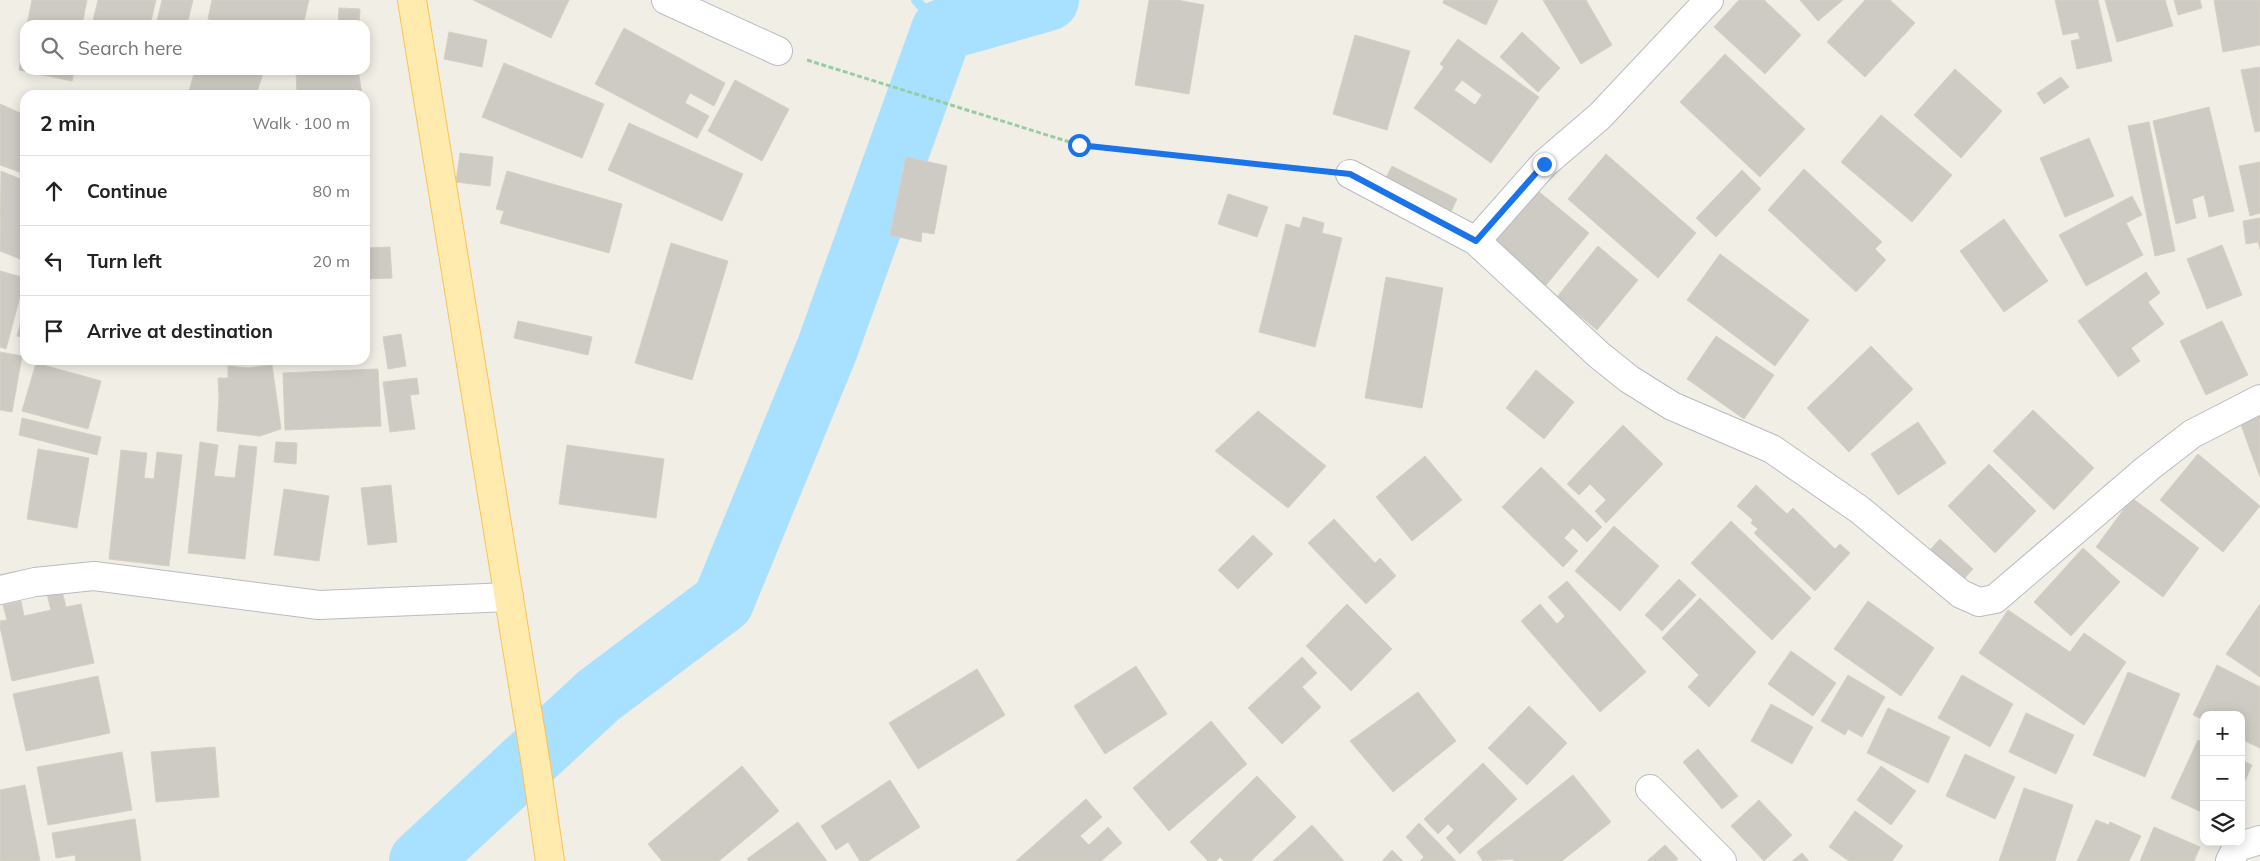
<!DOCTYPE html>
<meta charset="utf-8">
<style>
:root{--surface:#fff;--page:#f6f6f6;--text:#222;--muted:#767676;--line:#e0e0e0}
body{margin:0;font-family:Mulish,sans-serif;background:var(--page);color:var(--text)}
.controls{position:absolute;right:15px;bottom:15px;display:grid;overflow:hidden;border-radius:10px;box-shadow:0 2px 12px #0003}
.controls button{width:45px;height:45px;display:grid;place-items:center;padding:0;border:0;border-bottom:1px solid var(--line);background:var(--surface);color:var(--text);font:25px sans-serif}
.stop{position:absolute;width:15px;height:15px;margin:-11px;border:4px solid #1a73e8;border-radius:50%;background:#fff}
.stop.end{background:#1a73e8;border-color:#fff;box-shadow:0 1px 5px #0008}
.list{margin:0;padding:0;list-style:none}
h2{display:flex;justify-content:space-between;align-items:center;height:65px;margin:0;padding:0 20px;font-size:21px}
h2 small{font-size:16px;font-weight:400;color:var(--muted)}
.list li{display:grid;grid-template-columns:32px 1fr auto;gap:15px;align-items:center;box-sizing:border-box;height:70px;padding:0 20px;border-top:1px solid var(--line)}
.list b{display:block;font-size:19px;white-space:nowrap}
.list em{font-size:16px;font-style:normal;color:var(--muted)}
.icon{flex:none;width:28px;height:28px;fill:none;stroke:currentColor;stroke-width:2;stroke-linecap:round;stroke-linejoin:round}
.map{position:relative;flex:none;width:2260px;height:861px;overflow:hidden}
.search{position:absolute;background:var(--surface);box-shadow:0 2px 12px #0003;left:20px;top:20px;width:350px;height:55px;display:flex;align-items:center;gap:12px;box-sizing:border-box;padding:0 18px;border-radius:15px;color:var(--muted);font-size:19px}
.panel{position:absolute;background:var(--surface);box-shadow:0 2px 12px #0003;left:20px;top:90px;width:350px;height:275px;border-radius:15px}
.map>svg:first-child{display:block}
</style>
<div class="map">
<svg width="2260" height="861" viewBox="0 0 2260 861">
<rect width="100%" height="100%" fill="#f1eee6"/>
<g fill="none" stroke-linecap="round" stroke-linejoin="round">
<path stroke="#a8e0ff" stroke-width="10" d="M916,0L942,30"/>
<path stroke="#a8e0ff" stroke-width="62" d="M420,861L598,696L723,602L827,349L942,30L1048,0"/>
</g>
<path fill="#cecbc4" stroke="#d7cfc3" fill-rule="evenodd" d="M32,0H87L82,25H27Z
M98,0H156L150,25H92Z
M162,0H193L187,25H156Z
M212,0H309L303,25H234L208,19Z
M473,0H569L551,38Z
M1149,0H1177L1204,5L1189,94L1135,85Z
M1444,0H1498L1486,25L1443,3Z
M1543,0H1586L1612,45L1581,64Z
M1739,0H1764L1801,35L1765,74L1714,27Z
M1800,0H1843L1818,21Z
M1865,0H1890L1915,23L1865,77L1827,42Z
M2055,0H2098L2112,61L2077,69L2071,41L2080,39L2078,32L2063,35Z
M2105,0H2165L2173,26L2117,42Z
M2174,0H2200L2202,8L2178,15Z
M2214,0H2260V45L2223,52Z
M339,8L360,9L359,25H338Z
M624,28L725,83L714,106L690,93L685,103L709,116L697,138L595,84Z
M449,32L487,40L482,67L444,59Z
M1522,32L1560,68L1538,92L1500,57Z
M1355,35L1410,51L1387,130L1333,114Z
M25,37V70H74L72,81L19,70Z
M1458,39L1539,97L1491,163L1414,108L1444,67L1440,64ZM1462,80L1482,95L1475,105L1454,90Z
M1725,54L1805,129L1760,177L1680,102Z
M504,63L604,104L582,158L482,117Z
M2260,67V131L2255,132L2241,70Z
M1955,69L2002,111L1961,158L1914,115Z
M195,70H264L256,95H202L189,91Z
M296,70H358L362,95H297Z
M2061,77L2069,87L2044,104L2037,93Z
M735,80L789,109L762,161L708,131Z
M0,104L25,115V174L0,165Z
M2209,107L2234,211L2209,217L2204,195L2192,199L2196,218L2176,224L2153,121Z
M1881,115L1952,175L1912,222L1841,162Z
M2149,122L2175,251L2155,256L2128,126Z
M629,123L743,174L722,221L608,170Z
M2089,138L2114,196L2065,217L2040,158Z
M460,153L493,157L490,186L456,182Z
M1606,154L1696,233L1658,278L1568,199Z
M906,157L947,166L934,234L922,232L921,242L890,235Z
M2260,162V213L2250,216L2239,166Z
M1392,166L1457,199L1444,226L1378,193Z
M1804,169L1882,242L1875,249L1886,260L1856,292L1768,210Z
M1742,170L1761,189L1716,237L1696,218Z
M1,171L25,181V261L0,251Z
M507,171L622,204L609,253L500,223L504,211L496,209Z
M1532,186L1589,233L1542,290L1485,243Z
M1228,194L1268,207L1257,237L1218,224Z
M2132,196L2142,215L2126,223L2143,255L2086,286L2059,235Z
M1303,217L1324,223L1322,233L1342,238L1315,347L1259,332L1286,224L1300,228Z
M2260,218V249L2258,242L2246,244L2243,221Z
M2004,219L2048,281L2004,312L1960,251Z
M671,243L728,261L692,380L635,363Z
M2222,245L2242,295L2207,309L2187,259Z
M1598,246L1638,280L1597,330L1557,297Z
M390,247L392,278L366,279L365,248Z
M1720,254L1809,320L1775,366L1687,300Z
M0,271L25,278L6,349L0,347Z
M2146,272L2160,293L2148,302L2164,324L2131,348L2140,361L2118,377L2078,321Z
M1386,277L1443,288L1422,408L1365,398Z
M25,307V338L17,336Z
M518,321L592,337L588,355L514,338Z
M2222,321L2248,375L2206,395L2180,341Z
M401,334L406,366L388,369L383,337Z
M1716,336L1774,375L1744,419L1687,379Z
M1871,346L1913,389L1849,452L1807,408Z
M0,352L22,356L12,412L0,410Z
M36,363L101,381L88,429L22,411Z
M272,365L281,429L260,436L217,431L219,397L218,378H228V366L248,368Z
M378,369L381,426L285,430L283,373Z
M1536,370L1574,402L1544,439L1506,408Z
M417,378L419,394L410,395L415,429L390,432L383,382Z
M2260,406V477L2237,414Z
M2033,410L2094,468L2054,510L1993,451Z
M1258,411L1326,466L1288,508L1215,451Z
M22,418L101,437L97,455L19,435Z
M1918,422L1946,463L1898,495L1871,454Z
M1623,425L1663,464L1606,523L1595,511L1606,500L1590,484L1579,495L1567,484Z
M200,442L218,445L214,476L235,478L239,445L257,447L245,559L188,553Z
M276,442L297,443L296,464L274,462Z
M567,445L664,459L656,518L559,504Z
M38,449L89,458L77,528L27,519Z
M121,450L147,453L144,478L154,479L157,452L182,455L169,566L109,559Z
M2198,454L2260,506L2223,552L2160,500Z
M1425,456L1462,500L1412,541L1376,497Z
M1989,464L2036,511L1995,553L1948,506Z
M1541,467L1602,527L1587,542L1573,528L1564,538L1578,551L1563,567L1502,507Z
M391,485L397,542L368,545L361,488Z
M1756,485L1787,514L1793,508L1835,549L1840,544L1850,553L1815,591L1754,533L1758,529L1751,523L1753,520L1737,506Z
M284,489L329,496L319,561L274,555Z
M2132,498L2199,548L2163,597L2096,547Z
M1334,519L1375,563L1380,558L1396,576L1366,604L1308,543Z
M1731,521L1811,598L1772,640L1691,563Z
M1614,526L1659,566L1620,611L1575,571Z
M1253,535L1273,554L1238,589L1218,570Z
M1940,539L1973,569L1951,593L1917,564Z
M2083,548L2120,582L2071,636L2034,602Z
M1679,579L1696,595L1662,631L1645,615Z
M1567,581L1646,672L1600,712L1521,621L1540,604L1557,624L1565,616L1548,597Z
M62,591L66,607L81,604L94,663L12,681L0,627V621L7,620L3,605L21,601L24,616L51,610L47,594Z
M1700,598L1756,652L1709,707L1688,687L1699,675L1662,638Z
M1868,601L1934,648L1901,696L1834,649Z
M1347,604L1392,649L1351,691L1306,646Z
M2260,604V677L2226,654Z
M2008,610L2070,652L2084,633L2126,662L2084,725L1979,653Z
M1791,651L1836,683L1813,716L1768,684Z
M1302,657L1317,673L1302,687L1321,707L1282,744L1248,708Z
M2217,665L2260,687V748L2241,739V715H2204V720L2193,715Z
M1136,666L1167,714L1105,754L1074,706Z
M977,669L1005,715L918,769L889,723Z
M2128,672L2180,694L2145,777L2093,755Z
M1848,675L1885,697L1862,737L1848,729L1845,735L1821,721Z
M1962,675L2013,704L1990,747L1938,718Z
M98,676L110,733L26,751L13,694Z
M1418,692L1456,741L1393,792L1350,741Z
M1771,704L1813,727L1792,764L1751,741Z
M1529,706L1567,743L1527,785L1488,748Z
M1888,708L1950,737L1928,783L1867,753Z
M2026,713L2074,735L2056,774L2009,752Z
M1211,721L1247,764L1169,831L1133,788Z
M2198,740L2204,743V813L2171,798Z
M215,747L219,797L156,802L151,752Z
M1698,749L1738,796L1722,809L1683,762Z
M122,752L132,810L48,825L37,767Z
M1965,754L2015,777L1995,819L1946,796Z
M2241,760L2252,765L2241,790Z
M1483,763L1517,799L1460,854L1446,838L1454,830L1448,824L1438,834L1424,819Z
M742,766L779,811L719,861H662L648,844Z
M1881,766L1916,791L1891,825L1857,800Z
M1573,775L1611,822L1562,861H1514L1513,859L1483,861L1477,852Z
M1257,776L1296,817L1251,861H1224L1220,857L1216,861H1208L1190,842Z
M890,780L920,827L868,861H860L848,842L836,850L821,826Z
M25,785L40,861H0V790Z
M2024,788L2073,805L2055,861H1999Z
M1086,799L1102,817L1080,836L1089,845L1108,827L1122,843L1101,861H1016Z
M1759,800L1792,835L1764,861L1731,826Z
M1855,811L1903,846L1892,861H1849L1829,847Z
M135,819L141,861H76L75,855L56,858L52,833Z
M2096,820L2109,825L2110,822L2141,836L2129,861H2077Z
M798,822L827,861H749L747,859Z
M1419,823L1456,861H1420L1424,857L1406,837Z
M1312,825L1344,861H1273Z
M2154,827L2200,847L2194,861H2140Z
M1665,845L1678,859L1675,861H1647Z
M1392,850L1403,861H1382Z
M1802,853L1809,861H1792Z"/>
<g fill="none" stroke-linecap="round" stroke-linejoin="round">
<g stroke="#b8bcc1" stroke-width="30">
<path id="minor" d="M666,0L778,51
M1350,174L1476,241L1599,355L1629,379L1672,406L1772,449L1860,510L1961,594L1979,602L1995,599L2148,468L2192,434L2260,399
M1476,241L1544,164L1600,116L1709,0
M0,590L35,582L94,576L319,605L509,597
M1650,789L1722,861
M2230,861L2237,847L2260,840"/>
</g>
<g stroke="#ffc151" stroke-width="30">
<path id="major" d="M412,0L536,765L550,861"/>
</g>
<path stroke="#98cda3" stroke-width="3" stroke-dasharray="5 2.5" stroke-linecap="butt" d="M807,60L1079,145L1320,170"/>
<use href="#minor" stroke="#fff" stroke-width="28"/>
<use href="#major" stroke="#ffebad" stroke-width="28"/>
</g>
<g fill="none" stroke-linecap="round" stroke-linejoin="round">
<path stroke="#1a73e8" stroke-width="6" d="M1079,145L1350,174L1476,241L1544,164"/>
</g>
</svg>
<div class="controls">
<button>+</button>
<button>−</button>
<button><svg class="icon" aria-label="layers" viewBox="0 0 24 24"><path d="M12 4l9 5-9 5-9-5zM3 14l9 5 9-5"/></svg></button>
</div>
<div class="stop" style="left:1079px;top:145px"></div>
<div class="stop end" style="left:1544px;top:164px"></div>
<div class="search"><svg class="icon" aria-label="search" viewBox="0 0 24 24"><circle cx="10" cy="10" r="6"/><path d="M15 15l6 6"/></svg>Search here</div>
<section class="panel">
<h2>2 min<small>Walk · 100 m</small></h2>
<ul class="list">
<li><svg class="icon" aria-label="ahead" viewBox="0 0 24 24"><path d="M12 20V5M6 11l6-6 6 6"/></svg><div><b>Continue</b></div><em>80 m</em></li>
<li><svg class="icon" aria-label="left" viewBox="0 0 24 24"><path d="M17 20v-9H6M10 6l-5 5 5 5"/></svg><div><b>Turn left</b></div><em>20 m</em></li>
<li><svg class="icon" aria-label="arrive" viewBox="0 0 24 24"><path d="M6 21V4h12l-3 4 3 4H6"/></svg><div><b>Arrive at destination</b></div></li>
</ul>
</section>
</div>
